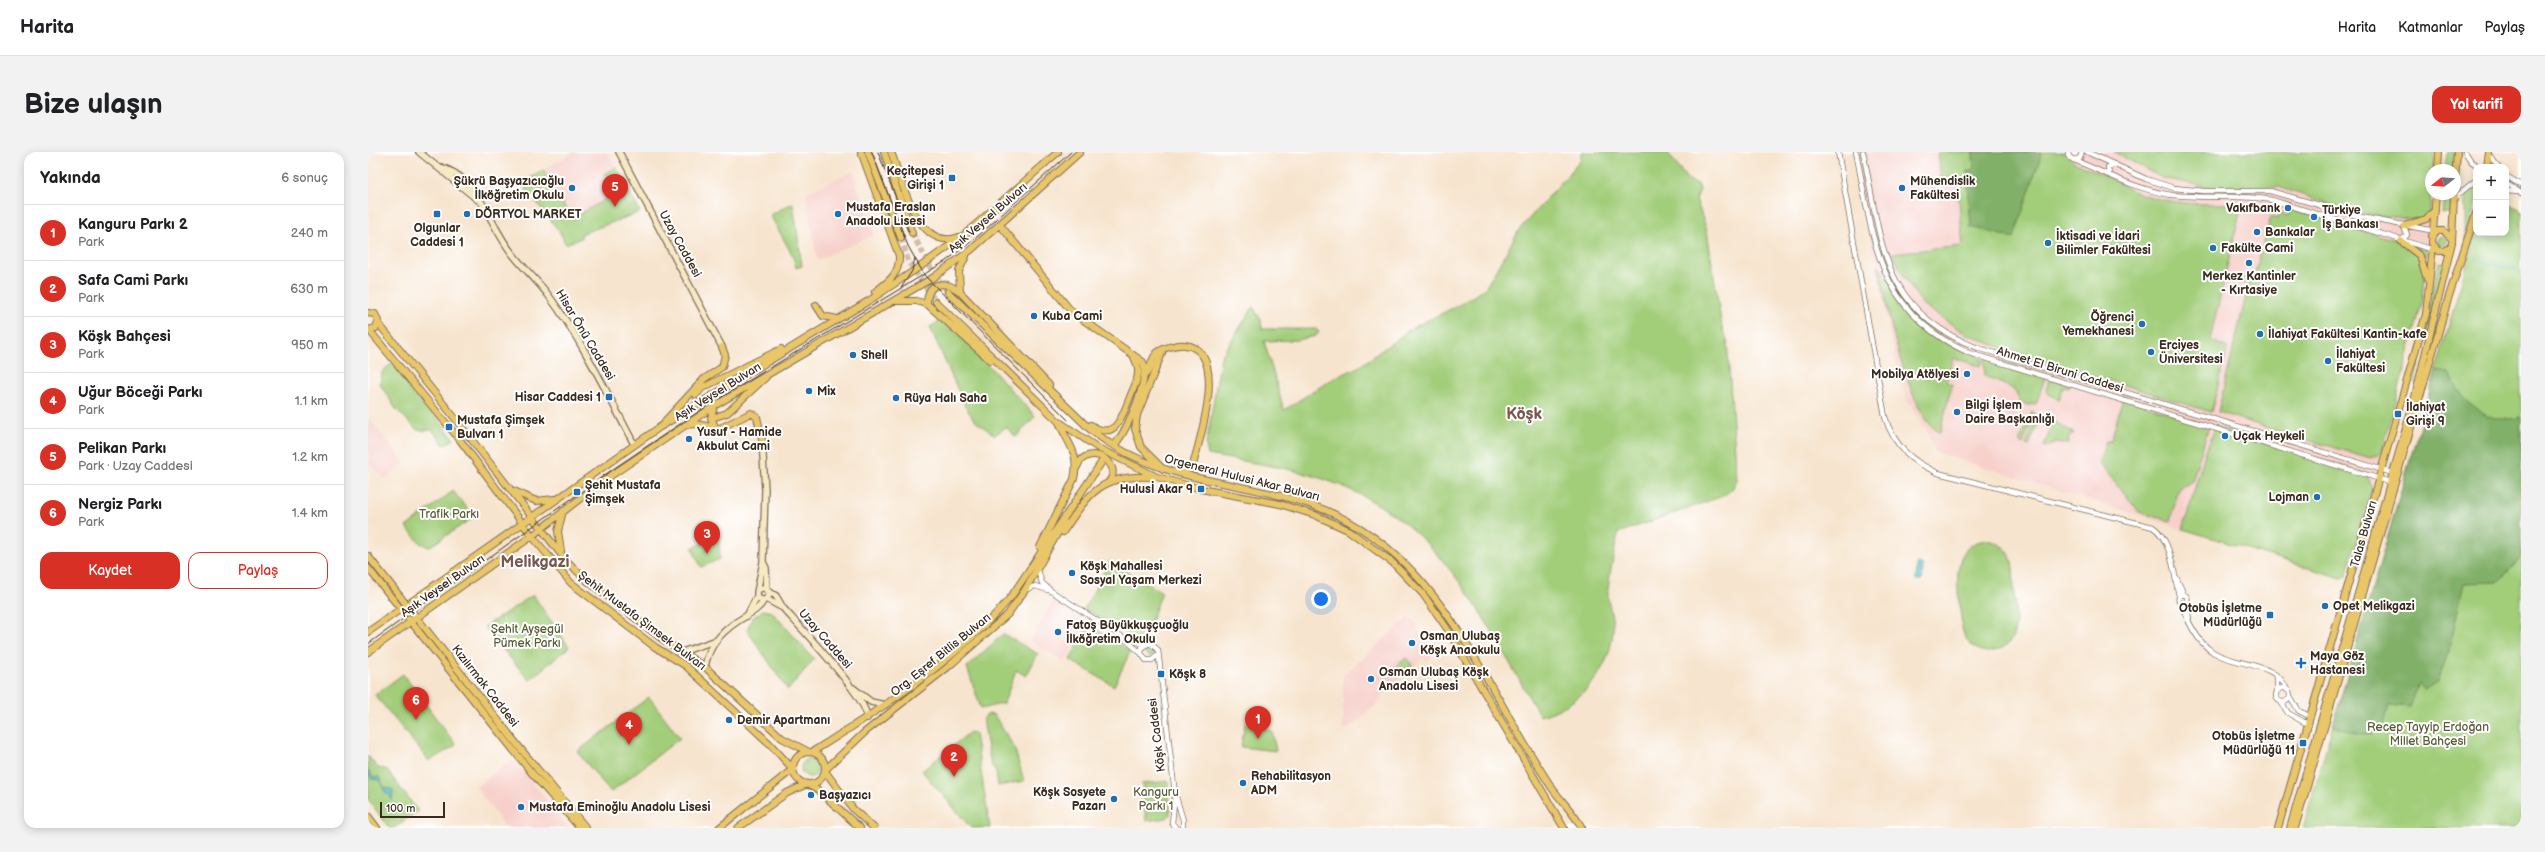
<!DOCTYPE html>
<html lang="tr">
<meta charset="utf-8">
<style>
:root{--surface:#fff;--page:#f2f2f2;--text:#202124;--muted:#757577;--line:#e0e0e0;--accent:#d93025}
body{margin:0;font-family:"Balsamiq Sans",sans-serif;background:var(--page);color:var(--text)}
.controls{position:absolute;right:12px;top:12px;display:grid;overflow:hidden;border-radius:8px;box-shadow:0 2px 10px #0003}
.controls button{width:36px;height:36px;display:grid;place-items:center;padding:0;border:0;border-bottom:1px solid var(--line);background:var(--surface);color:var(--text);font:20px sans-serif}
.compass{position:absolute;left:2057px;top:12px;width:36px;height:36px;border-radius:50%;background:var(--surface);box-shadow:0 2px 10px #0003;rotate:253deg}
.scale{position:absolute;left:12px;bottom:10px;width:65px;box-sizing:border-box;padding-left:4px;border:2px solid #3b2a1e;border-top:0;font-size:11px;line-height:14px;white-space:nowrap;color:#3b2a1e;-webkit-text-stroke:3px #fff;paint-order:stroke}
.you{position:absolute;left:953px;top:447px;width:14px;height:14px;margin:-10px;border:3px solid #fff;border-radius:50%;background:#1a73e8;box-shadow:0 0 0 6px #1a73e833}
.badge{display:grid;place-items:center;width:26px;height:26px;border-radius:50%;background:var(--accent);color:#fff;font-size:13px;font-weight:700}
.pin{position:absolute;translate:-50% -33px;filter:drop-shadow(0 1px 2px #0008)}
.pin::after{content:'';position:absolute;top:21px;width:14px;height:12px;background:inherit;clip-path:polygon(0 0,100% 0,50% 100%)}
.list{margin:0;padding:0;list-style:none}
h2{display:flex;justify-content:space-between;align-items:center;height:52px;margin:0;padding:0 16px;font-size:17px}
h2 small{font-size:13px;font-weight:400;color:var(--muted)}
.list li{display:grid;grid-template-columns:26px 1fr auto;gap:12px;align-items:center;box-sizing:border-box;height:56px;padding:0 16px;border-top:1px solid var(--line)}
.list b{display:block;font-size:15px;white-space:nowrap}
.list p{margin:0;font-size:13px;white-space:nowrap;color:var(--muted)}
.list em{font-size:13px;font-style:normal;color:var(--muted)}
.actions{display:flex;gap:8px;padding:12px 16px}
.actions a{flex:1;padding:9px 0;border:1px solid var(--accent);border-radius:12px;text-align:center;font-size:14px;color:var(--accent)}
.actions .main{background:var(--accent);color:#fff}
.map{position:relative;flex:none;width:2153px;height:676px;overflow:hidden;border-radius:12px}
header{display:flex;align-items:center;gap:24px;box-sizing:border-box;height:56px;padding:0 20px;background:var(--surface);border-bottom:1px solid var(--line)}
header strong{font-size:19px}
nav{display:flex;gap:22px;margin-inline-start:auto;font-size:14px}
.intro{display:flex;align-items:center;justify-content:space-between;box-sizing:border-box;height:96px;padding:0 24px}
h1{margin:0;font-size:28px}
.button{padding:10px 18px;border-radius:12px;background:var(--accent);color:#fff;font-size:14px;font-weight:700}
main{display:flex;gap:24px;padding:0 24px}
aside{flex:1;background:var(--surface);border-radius:12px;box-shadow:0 2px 10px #0003}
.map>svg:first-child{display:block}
</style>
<header>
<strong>Harita</strong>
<nav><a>Harita</a><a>Katmanlar</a><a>Paylaş</a></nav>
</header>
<div class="intro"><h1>Bize ulaşın</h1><a class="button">Yol tarifi</a></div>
<main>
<aside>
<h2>Yakında<small>6 sonuç</small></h2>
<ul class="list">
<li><span class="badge">1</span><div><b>Kanguru Parkı 2</b><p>Park</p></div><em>240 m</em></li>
<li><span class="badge">2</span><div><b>Safa Cami Parkı</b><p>Park</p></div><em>630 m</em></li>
<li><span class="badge">3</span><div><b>Köşk Bahçesi</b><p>Park</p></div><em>950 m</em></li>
<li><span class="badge">4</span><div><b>Uğur Böceği Parkı</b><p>Park</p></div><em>1.1 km</em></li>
<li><span class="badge">5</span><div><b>Pelikan Parkı</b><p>Park · Uzay Caddesi</p></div><em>1.2 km</em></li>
<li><span class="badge">6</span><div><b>Nergiz Parkı</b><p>Park</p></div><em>1.4 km</em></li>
</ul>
<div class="actions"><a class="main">Kaydet</a><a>Paylaş</a></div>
</aside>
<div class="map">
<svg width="2153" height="676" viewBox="0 0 2153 676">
<rect width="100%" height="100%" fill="#fff"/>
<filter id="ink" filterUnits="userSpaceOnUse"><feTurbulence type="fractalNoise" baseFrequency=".025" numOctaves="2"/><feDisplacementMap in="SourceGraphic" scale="8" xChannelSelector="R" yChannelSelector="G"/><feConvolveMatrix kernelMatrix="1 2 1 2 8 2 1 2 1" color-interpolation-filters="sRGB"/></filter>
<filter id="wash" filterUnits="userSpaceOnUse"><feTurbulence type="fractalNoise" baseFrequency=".012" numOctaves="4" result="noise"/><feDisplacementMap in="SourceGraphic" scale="16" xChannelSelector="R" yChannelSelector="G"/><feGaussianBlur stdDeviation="0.9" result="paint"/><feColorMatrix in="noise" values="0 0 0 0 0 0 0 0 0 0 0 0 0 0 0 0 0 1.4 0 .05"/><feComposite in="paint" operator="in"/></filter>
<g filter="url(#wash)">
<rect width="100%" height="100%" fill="#f7e4ce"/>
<path fill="#f7d0ca" d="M206,0H239L248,15L237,22L248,41L204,67L175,18Z
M1485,0H2067L2066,18H2063L2065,42L2062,84L2056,146L1978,425L1973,426L1567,300L1559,279L1539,248L1532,231Z
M485,19L506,83L449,108L438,41Z
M0,265L37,311L17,327L0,311Z
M685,449L719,471L697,510L662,489Z
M1040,466L1045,468L1065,500L1063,505L1058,509L1055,506L1012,544L1014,547L980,577H975V524Z
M146,609L151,613L200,676H138L108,635L141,610Z"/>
<path fill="#a2cd79" stroke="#6e7c4c" d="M1213,0H1299L1319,27L1330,32L1332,38L1328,47L1339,79L1354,176L1359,188L1369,328L1364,337L1355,344L1250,381C1247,398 1239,429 1240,445C1241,455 1245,465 1245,475C1244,519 1213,553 1172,564C1112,462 1074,366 952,326C916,314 877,310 840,303L838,293L853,205L885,155L893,168L894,177H948L951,180L948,184L929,188L896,189L916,258L963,228L992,214L1044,176L1089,154L1117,137L1151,78L1213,8Z
M1570,0H1696C1711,17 1722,16 1741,25C1749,28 1756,35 1765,39C1800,53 1837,53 1874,51L1842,188L1860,196L1843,260L1623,192L1595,180L1555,153L1536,125L1524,101L1595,94L1589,26L1573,27Z
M1746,0H2066L2065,18H2063L2062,67L2055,69L1984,60L1911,35L1846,36L1794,26Z
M2079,0H2087L2086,18H2077Z
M248,15L272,60L213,82V86L198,92L191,79L154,32L175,18L204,67L248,41L237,22Z
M2108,30V50L2097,88V41Z
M2076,42H2084L2083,61H2074Z
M2138,49L2153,58V676H1935L2108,80L2138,81Z
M425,51L434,114L428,116L425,104L402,63Z
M1922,57L2059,97L2055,147L2014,301L2003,306L1925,284L1850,260L1881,132L1867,129L1868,124L1885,128L1903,65L1909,67L1911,61L1920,64Z
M2069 89a5 5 0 1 1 10 0a5 5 0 1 1-10 0Z
M2071,110L2077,111L2046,231L2045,229Z
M1511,114L1537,154L1568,182L1613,204L1614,211L1612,214L1586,206L1578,230L1584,232L1572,281C1540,263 1517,151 1511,114Z
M574,168L596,187L667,264L648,285L638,275L627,283L607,269L597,254L562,175Z
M1616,204L1678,223L1668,252L1660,253L1652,250L1646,237L1617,224Z
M24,211L86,287L76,293L64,278H49L28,257L12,232L14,220Z
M1682,225L1702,233L1701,236L1695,235L1691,247L1679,241L1678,238Z
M1755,246L1837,272L1840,278L1824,329L1811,337L1802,369L1771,360L1731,311L1738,289H1743Z
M1664,260L1667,261L1655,292L1651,290Z
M1670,262L1673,264L1661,294L1658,293Z
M1685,269L1706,281L1701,284L1700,292L1689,290L1676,295Z
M1850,276L1999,322L2004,335L1978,424L1973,426L1815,377L1838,298L1847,277Z
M85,339L106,365L61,395L52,391L38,375Z
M351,383L352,407L333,415L324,396Z
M1613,389C1623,387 1633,391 1640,400C1647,411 1645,427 1646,439C1647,459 1654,487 1632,497C1625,500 1618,501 1611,498C1601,494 1595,485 1594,474C1592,449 1578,397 1613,389Z
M742,409L794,440L775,490L716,457Z
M165,443L201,495L161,528L116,475Z
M395,458L404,460L446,507L420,538L379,478L384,466Z
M721,472L762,500L746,534L702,508Z
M635,482L670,502L658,524L648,518L636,551L613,557L599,515Z
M777 499a5 5 0 1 1 10 0a5 5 0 1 1-10 0Z
M1038,506L1044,513L1031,525L1025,517Z
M35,522L88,593L61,609L7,543Z
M281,545L312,586L243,640L209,600Z
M620,562L626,563L646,595L656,629L630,634L628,619L623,613L615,567Z
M877,571L904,579L908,599L873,595Z
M602,580L607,582L622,676H603L554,619Z
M0,604L10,616L18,617L50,659L26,676H21L0,647Z
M433 616a9 9 0 1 1 18 0a9 9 0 1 1-18 0Z
M801,629L802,663L799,666L778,669L774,632Z"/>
<path fill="#81b069" stroke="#5e6d44" d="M1605,0H1674L1646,86L1603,75L1599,19L1606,17Z
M2068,219L2082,221C2093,250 2120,275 2153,265V406L2130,430L2096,431L2081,499L2070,530L2056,539L2051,531L2042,555L2021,553L2015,577C1999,587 1981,580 1965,573Z"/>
<path fill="#51bfc9" stroke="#467474" d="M1549,412L1555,413L1554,428H1548Z
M0,617L5,625H11L16,635L25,638L24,649L22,643L17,640L11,628L3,627Z"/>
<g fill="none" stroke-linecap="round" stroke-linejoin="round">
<path stroke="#51bfc9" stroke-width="1.5" d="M2107,108L2150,118"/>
</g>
</g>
<g filter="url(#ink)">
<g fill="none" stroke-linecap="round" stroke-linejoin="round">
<path stroke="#d1bfab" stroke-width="6" stroke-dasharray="6 3" stroke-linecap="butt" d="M544,81L566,122L580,140
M533,86L540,109L568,150
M328,243L327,249L332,261L347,265
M733,311L749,290"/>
<g stroke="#7d6b5c" stroke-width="6">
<path id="tertiary" d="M1470,0L1517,265C1526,294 1543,309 1570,321L1785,375C1804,388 1806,423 1811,444
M1488,0C1506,89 1508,159 1601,201L2022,330
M1495,0C1514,89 1512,159 1610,196L2025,321
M1700,0L1701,5L1706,8L1712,6L1714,0
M1719,0L1778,27L1806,36L1836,39H1902L1993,65L2067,79
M2097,0L2103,9L2111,15
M2121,2L2130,15
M1706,8C1738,21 1769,38 1804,43C1837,47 1871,42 1904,48L2066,98
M1741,23L1740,15L1747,12
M2138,24L2153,33
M2138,31L2153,41
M2138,39L2150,40
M2086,46L2108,28
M2033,89L2039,83L2036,74
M670,419L674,431L683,439L753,484L773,501
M1808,425L1816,443
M657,438L667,434L680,438
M1810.5 447a4.5 4.5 0 1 1 9 0a4.5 4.5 0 1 1-9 0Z
M1818,451L1821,466
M1813,452C1820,469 1829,490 1845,500C1868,515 1909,509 1919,538
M757,486L776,492
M790,503L784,508H778L773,501L774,495L782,491L790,498L807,642L804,671L808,676
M1909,524V539
M1908 543a7 7 0 1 1 14 0a7 7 0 1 1-14 0Z
M1922,544L1931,559L1943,565
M1913,550L1920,561L1941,573
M808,645L815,668V676"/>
</g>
<g stroke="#7d6b5c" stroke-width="8">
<path id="secondary" d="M51,0L110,48
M251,0L354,195
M68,14C111,23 119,69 143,100C155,116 170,129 181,144C215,190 240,243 266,292
M394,287L397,338L395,410L398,416L399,438
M389 442a6 6 0 1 1 12 0a6 6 0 1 1-12 0Z
M400,439L408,444L415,456C431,474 500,546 499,566
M389,440L395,410
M398,447L415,456
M379,464L389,444
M314,500L346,489
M337,515C341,491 357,476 378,464C385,460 392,456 396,448
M485,536L503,550L517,553"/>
</g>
<g stroke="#7d6b5c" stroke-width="8">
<path id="primary" d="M493,0L531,104C532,122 520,130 507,140
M500,0L533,86
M516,0L544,81
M523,0C534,28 549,101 591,85
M2119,15L2121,0
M2070,18L2071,0
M2087,29L2089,0
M2068,42L2064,91L2071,99H2077L2083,94
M632,73L704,160L775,210C782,227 760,275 749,290
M2036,74L2058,67L2067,58
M2064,84L2070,79H2076L2084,87
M2033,89L2052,104L2059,127
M598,104L591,119L592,140L681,233
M580,140L725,280C796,333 863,326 941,352C1055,390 1099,495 1156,591C1165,606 1174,621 1184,636C1194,650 1206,661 1214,676
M528,149H548L559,152L622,208
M568,150L690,269L730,296L789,325L833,337L912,352L947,363L980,378L1024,410L1055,442L1078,475L1196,676
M559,152C559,129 577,128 592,140
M448,153L455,164L469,167
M0,161L7,162L10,169L8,176L0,178
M10,171L82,260L196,406L217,427L294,487L337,515L414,586L441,600
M1,178L92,288L164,384L203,431L287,495L318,514L401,591L425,617
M794,201L769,263L767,277L773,295L795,317
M777,223C783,217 783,208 788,202C793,196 810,192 817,193C861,198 832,286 825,313L822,317L807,320
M328,243L334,236L413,197
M346,254L343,266L348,277
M347,265L359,261L398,225
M297,269L336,227L354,215L357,203L354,195
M317,273L327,272L352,276L383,261L389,265L394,287
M723,273C748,290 754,264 762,245C765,237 771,227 770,218C770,212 767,208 765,203
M709,315C719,289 758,311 740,331
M146,339L168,349L186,347
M695,380C721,341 733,322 784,325
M672,395L706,327C712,300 700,293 691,270
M193,399L190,379L195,359
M0,404L152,596L218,676
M0,416L163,620L212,676
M0,480L292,275L502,148L556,112L596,83L690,0
M0,500L164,384L232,331L346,254L566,125L603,98L712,0
M444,600C513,557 589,508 643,445L733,311
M425 616a16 16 0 1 1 32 0a16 16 0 1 1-32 0Z
M457,618L497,580L580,515L640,462L657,438L696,370
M457,619L485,657L506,676
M439,632L450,638L492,676
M351,676L425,617
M370,676L419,641L439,632
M1910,676L2058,162L2065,94
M1922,676L2047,245L2084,90L2086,42
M1927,676L2081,144L2108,61"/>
</g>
<g stroke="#7d6b5c" stroke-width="8">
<path id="trunk" d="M0,664L9,676"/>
</g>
<use href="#tertiary" stroke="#fff" stroke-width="4.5"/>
<use href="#secondary" stroke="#f6e9c3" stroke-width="5.5"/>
<use href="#primary" stroke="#e9c769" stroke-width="6"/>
<use href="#trunk" stroke="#e9c769" stroke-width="6"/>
<path stroke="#3b2a1e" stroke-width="1" d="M504,0L540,94L557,124L700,268
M510,0L541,80
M533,136L544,119L547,106
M0,492L248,315L339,254L578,109L609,85L703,0
M0,672L3,676"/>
</g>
</g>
<g fill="#1f6fb2" stroke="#fff" stroke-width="1.5">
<rect x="580" y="22" width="8" height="8" rx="2"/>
<circle cx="204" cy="36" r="4"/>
<circle cx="1534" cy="36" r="4"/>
<circle cx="1920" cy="56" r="4"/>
<rect x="65" y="58" width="8" height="8" rx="2"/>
<circle cx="99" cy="62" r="4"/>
<circle cx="470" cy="62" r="4"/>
<circle cx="1946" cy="65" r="4"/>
<circle cx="1889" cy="80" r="4"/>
<circle cx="1680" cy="91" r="4"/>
<circle cx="1845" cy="96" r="4"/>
<circle cx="1881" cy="111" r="4"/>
<circle cx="666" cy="164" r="4"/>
<circle cx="1774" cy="172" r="4"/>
<circle cx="1892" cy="182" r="4"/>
<circle cx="1783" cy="200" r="4"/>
<circle cx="485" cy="203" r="4"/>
<circle cx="1960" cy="209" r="4"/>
<circle cx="1599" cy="222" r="4"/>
<circle cx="441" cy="239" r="4"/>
<rect x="237" y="241" width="8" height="8" rx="2"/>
<circle cx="528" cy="246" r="4"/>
<circle cx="1589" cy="260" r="4"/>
<rect x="2026" y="258" width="8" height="8" rx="2"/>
<rect x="77" y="271" width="8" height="8" rx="2"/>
<circle cx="1857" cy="284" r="4"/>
<circle cx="321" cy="287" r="4"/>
<rect x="829" y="333" width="8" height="8" rx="2"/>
<rect x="205" y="336" width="8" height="8" rx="2"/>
<circle cx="1949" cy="345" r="4"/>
<circle cx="704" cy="421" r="4"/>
<circle cx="1957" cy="454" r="4"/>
<rect x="1898" y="459" width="8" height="8" rx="2"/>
<circle cx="690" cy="480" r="4"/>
<circle cx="1044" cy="491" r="4"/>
<path d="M1931 505h4v4h4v4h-4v4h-4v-4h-4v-4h4z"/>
<rect x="789" y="518" width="8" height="8" rx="2"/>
<circle cx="1003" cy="527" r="4"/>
<circle cx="361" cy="568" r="4"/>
<rect x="1931" y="587" width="8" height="8" rx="2"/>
<circle cx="875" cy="631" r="4"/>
<circle cx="443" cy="643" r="4"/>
<circle cx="746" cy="647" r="4"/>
<circle cx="153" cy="655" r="4"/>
</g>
<g text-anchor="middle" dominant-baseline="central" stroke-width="4" stroke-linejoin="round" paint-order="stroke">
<g font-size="12" font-weight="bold" fill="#3b2a1e" stroke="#fff" text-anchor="start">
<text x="576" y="19" text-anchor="end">Keçitepesi<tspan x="576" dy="14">Girişi 1</tspan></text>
<text x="196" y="29" text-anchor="end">Şükrü Başyazıcıoğlu<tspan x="196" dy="14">İlköğretim Okulu</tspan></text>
<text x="1542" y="29">Mühendislik<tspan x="1542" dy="14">Fakültesi</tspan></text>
<text x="478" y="55">Mustafa Eraslan<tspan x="478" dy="14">Anadolu Lisesi</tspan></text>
<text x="1912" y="56" text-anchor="end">Vakıfbank</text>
<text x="1954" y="58">Türkiye<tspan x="1954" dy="14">İş Bankası</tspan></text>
<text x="107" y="62">DÖRTYOL MARKET</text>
<text x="69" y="76" text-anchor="middle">Olgunlar<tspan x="69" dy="14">Caddesi 1</tspan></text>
<text x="1897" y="80">Bankalar</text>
<text x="1688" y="84">İktisadi ve İdari<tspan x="1688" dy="14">Bilimler Fakültesi</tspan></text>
<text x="1853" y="96">Fakülte Cami</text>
<text x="1881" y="124" text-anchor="middle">Merkez Kantinler<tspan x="1881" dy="14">- Kırtasiye</tspan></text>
<text x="674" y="164">Kuba Cami</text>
<text x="1766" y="165" text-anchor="end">Öğrenci<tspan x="1766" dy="14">Yemekhanesi</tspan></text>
<text x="1900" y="182">İlahiyat Fakültesi Kantin-kafe</text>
<text x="1791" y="193">Erciyes<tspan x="1791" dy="14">Üniversitesi</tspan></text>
<text x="1968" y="202">İlahiyat<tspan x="1968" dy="14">Fakültesi</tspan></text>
<text x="493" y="203">Shell</text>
<text x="1591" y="222" text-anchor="end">Mobilya Atölyesi</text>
<text x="449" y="239">Mix</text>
<text x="233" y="245" text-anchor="end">Hisar Caddesi 1</text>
<text x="536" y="246">Rüya Halı Saha</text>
<text x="1597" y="253">Bilgi İşlem<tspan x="1597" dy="14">Daire Başkanlığı</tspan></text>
<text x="2038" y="255">İlahiyat<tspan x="2038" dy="14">Girişi 9</tspan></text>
<text x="89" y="268">Mustafa Şimşek<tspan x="89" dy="14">Bulvarı 1</tspan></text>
<text x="329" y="280">Yusuf - Hamide<tspan x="329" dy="14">Akbulut Cami</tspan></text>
<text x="1865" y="284">Uçak Heykeli</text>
<text x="217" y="333">Şehit Mustafa<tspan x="217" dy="14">Şimşek</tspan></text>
<text x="825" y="337" text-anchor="end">Hulusİ Akar 9</text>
<text x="1941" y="345" text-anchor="end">Lojman</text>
<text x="712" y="414">Köşk Mahallesi<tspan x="712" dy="14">Sosyal Yaşam Merkezi</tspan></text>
<text x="1965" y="454">Opet Melikgazi</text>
<text x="1894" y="456" text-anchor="end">Otobüs İşletme<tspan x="1894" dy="14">Müdürlüğü</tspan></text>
<text x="698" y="473">Fatoş Büyükkuşçuoğlu<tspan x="698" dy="14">İlköğretim Okulu</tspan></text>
<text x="1052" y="484">Osman Ulubaş<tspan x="1052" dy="14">Köşk Anaokulu</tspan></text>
<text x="1942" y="504">Maya Göz<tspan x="1942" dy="14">Hastanesi</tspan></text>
<text x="1011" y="520">Osman Ulubaş Köşk<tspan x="1011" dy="14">Anadolu Lisesi</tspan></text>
<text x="801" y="522">Köşk 8</text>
<text x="369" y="568">Demir Apartmanı</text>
<text x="1927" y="584" text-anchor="end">Otobüs İşletme<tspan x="1927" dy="14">Müdürlüğü 11</tspan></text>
<text x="883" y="624">Rehabilitasyon<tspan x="883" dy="14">ADM</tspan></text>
<text x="738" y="640" text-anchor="end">Köşk Sosyete<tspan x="738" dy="14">Pazarı</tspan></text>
<text x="451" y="643">Başyazıcı</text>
<text x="161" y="655">Mustafa Eminoğlu Anadolu Lisesi</text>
</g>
<g font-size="12" fill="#3b2a1e" stroke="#fff">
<text transform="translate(620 66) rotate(-41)">Aşık Veysel Bulvarı</text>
<text transform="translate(312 92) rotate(61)">Uzay Caddesi</text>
<text transform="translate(217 183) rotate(59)">Hisar Önü Caddesi</text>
<text transform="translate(1692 218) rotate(17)">Ahmet El Biruni Caddesi</text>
<text transform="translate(350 240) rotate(-32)">Aşık Veysel Bulvarı</text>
<text transform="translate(874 326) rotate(14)">Orgeneral Hulusi Akar Bulvarı</text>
<text transform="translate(1996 382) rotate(-74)">Talas Bulvarı</text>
<text transform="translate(75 434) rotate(-35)">Aşık Veysel Bulvarı</text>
<text transform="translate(274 469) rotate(37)">Şehit Mustafa Şimsek Bulvarı</text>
<text transform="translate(457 487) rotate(49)">Uzay Caddesi</text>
<text transform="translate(573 503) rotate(-39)">Org. Eşref Bitlis Bulvarı</text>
<text transform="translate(117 534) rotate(52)">Kızılırmak Caddesi</text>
<text transform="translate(789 583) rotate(-97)">Köşk Caddesi</text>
</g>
<g font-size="12" fill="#5a5b39" stroke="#fff">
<text x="81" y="362">Trafik Parkı</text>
<text x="159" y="477">Şehit Ayşegül<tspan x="159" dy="14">Pümek Parkı</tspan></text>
<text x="2060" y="575">Recep Tayyip Erdoğan<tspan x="2060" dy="14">Millet Bahçesi</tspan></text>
<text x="788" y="640">Kanguru<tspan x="788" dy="14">Parkı 1</tspan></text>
</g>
<g font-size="16" font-weight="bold" fill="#79584e" stroke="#fff">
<text x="1156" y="262">Köşk</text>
<text x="167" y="410">Melikgazi</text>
</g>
</g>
</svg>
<div class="controls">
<button>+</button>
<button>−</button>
</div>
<svg class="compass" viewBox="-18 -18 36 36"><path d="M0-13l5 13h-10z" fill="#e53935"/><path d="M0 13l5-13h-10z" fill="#757577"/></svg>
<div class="scale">100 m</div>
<div class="you"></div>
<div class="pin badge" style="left:890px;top:587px">1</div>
<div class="pin badge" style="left:586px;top:625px">2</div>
<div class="pin badge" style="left:339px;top:402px">3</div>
<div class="pin badge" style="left:261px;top:593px">4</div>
<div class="pin badge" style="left:247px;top:55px">5</div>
<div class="pin badge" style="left:48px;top:568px">6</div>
</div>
</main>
